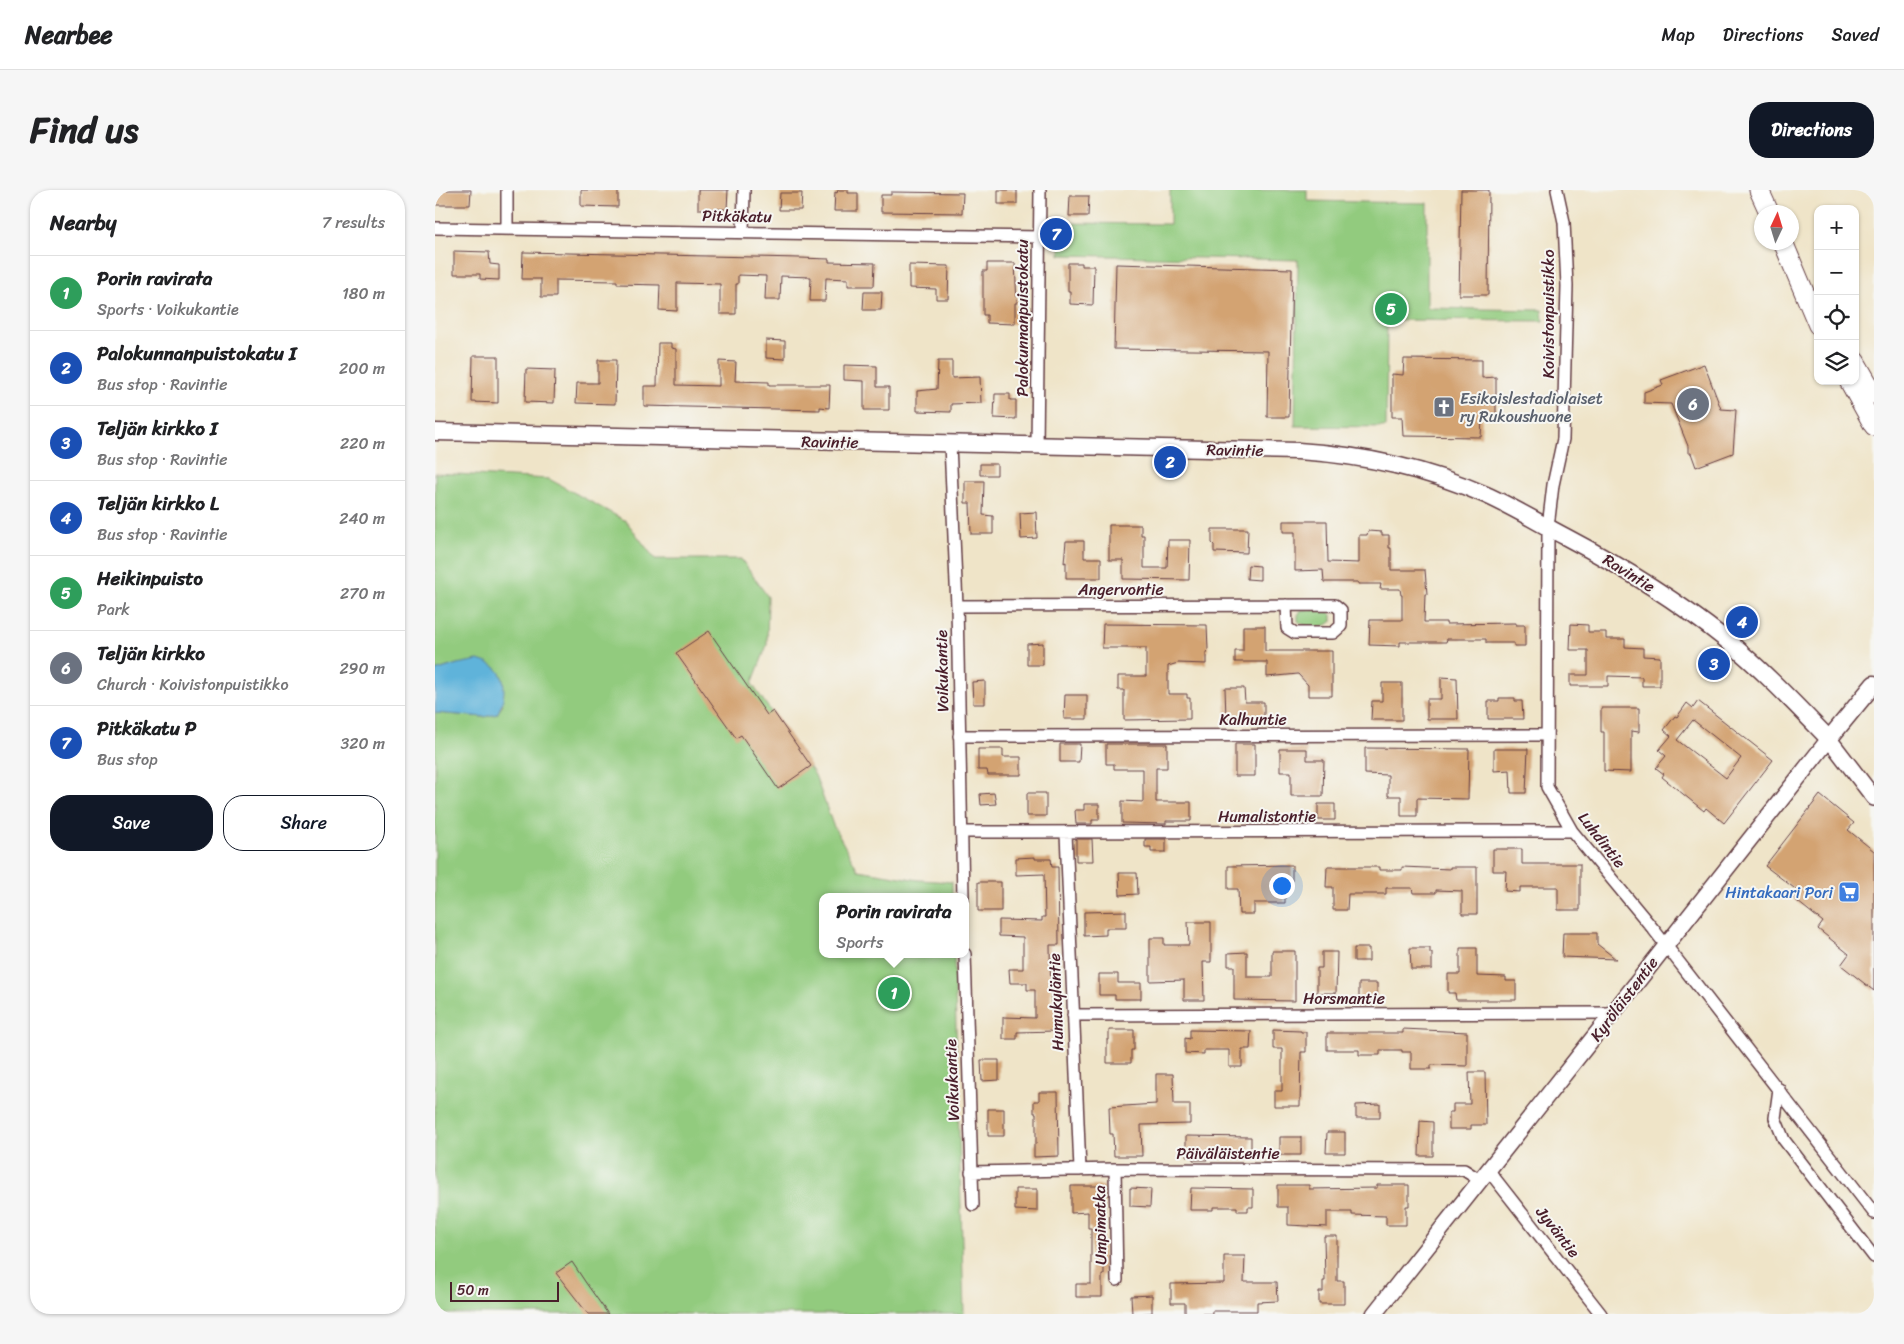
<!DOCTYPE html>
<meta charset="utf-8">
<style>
:root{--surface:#fff;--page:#f6f6f6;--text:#202124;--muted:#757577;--line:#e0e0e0;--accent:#111827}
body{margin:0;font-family:Sriracha,sans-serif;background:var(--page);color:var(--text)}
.controls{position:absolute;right:15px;top:15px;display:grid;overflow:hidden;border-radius:10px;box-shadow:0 1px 4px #0004}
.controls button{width:45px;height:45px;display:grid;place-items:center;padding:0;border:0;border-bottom:1px solid var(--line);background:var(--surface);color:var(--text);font:25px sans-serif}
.compass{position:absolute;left:1319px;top:15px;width:45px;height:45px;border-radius:50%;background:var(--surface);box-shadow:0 1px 4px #0004;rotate:4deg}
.scale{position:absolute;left:15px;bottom:12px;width:109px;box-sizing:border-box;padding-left:5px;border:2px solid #4a1f2b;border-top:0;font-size:14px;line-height:18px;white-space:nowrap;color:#4a1f2b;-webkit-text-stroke:4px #f6f6f2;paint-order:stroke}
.you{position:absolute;left:846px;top:695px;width:18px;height:18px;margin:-12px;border:4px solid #fff;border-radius:50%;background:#1a73e8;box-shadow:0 0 0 8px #1a73e833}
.badge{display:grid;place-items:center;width:32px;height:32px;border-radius:50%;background:var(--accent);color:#fff;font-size:16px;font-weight:700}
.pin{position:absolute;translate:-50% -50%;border:2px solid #fff;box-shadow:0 1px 5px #0006}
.popup{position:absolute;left:384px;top:703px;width:150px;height:65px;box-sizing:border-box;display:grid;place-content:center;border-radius:10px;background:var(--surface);filter:drop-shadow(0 1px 4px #0005);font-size:16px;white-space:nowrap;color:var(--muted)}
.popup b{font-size:19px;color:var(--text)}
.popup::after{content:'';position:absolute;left:50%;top:100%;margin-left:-10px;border:10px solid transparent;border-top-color:var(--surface)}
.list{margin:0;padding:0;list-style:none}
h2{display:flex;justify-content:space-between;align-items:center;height:65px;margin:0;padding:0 20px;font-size:21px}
h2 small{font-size:16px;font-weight:400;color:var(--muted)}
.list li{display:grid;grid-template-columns:32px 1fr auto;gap:15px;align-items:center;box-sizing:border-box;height:75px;padding:0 20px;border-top:1px solid var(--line)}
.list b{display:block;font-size:19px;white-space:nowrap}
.list p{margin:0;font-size:16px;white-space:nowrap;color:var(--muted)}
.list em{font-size:16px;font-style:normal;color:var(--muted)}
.actions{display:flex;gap:10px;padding:15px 20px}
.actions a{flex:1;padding:11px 0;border:1px solid var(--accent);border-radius:20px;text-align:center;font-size:18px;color:var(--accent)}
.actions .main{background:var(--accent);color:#fff}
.icon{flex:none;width:28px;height:28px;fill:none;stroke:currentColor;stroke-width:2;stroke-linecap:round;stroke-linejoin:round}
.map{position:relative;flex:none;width:1439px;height:1124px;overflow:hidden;border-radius:20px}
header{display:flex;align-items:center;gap:30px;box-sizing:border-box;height:70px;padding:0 25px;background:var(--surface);border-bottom:1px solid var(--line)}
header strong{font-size:24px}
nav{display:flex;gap:28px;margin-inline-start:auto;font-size:18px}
.intro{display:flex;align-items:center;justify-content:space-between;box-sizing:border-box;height:120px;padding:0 30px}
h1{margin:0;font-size:35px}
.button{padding:12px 22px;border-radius:20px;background:var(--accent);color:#fff;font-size:18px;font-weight:700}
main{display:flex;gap:30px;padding:0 30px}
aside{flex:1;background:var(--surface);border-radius:20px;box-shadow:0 1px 4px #0004}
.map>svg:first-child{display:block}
</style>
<header>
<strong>Nearbee</strong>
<nav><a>Map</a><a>Directions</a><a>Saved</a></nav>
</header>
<div class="intro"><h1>Find us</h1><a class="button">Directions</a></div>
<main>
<aside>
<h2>Nearby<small>7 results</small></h2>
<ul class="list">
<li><span class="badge" style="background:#2e9e5b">1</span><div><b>Porin ravirata</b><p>Sports · Voikukantie</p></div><em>180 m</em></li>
<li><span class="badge" style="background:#1a4fb4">2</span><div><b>Palokunnanpuistokatu I</b><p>Bus stop · Ravintie</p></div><em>200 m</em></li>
<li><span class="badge" style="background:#1a4fb4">3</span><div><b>Teljän kirkko I</b><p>Bus stop · Ravintie</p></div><em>220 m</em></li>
<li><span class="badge" style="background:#1a4fb4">4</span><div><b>Teljän kirkko L</b><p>Bus stop · Ravintie</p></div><em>240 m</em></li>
<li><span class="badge" style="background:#2e9e5b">5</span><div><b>Heikinpuisto</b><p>Park</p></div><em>270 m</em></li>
<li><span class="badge" style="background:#6b7280">6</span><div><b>Teljän kirkko</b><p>Church · Koivistonpuistikko</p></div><em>290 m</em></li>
<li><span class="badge" style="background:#1a4fb4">7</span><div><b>Pitkäkatu P</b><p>Bus stop</p></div><em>320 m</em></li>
</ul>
<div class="actions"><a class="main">Save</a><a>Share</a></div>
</aside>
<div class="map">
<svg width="1439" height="1124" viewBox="0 0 1439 1124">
<rect width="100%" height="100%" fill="#f6f6f2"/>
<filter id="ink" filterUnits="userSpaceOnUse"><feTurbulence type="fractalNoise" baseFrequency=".02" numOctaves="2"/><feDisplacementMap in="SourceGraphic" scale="10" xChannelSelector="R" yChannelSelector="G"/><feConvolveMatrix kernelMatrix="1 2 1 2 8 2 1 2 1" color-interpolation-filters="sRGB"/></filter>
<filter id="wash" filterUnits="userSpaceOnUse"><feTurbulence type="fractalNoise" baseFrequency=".0096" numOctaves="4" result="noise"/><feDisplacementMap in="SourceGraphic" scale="20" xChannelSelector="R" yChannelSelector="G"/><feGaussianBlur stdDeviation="1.12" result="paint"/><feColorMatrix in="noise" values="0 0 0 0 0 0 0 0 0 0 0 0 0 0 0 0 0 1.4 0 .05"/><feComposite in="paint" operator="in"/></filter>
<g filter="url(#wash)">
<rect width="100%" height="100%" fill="#efe4c8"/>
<path fill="#92cb7e" stroke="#6e7554" d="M735,0H872V11L992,13V118L1107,120L1108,131L952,130L951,237L860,236L863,70L625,65L626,33L735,34Z
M0,283L114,289L191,331L220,369H306L333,407L332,455L317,494L380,585L398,635L423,680L484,690L517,692V707H388V764H519L529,1124H0V523L49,527L62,524L68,514L22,474L0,481Z
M886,419L893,421L897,425V431C888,440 872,439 863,431V425L866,420Z"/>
<path fill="#5eb3da" stroke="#546982" d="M43,470C48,472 54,473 58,476C74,486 70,511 62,524L49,527L0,523V481L22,474Z"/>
<g id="blocks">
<path fill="#d3a372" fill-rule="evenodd" d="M0,0H36L35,15H0Z
M146,0H183V17L146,16Z
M263,0H293L292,19H263Z
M403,0H413V3H423V21H399L400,2L402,3Z
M563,0H582V14H563Z
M1026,0H1054L1053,105H1024Z
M456,2L528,3L527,23L446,22V5H456Z
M345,3H367L366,20H344Z
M635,6H654L653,26H634Z
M19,61L54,62L55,74L64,75V90L45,89V84H19Z
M88,62L365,68L394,69V72L440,73L439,96H413V89L391,88L390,111H375L376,87L346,86L345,110H330L331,86L303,85V94H301V124H285V94L242,93V121L224,120L225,95L182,94V91L121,90V107H106V89H87Z
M552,73H580L582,113H580V134L552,133V125H548V81H552Z
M633,73H647V76H659L658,115L635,114V101H633Z
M681,74L857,79L854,227H832L833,161L679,159Z
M474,75L514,76L513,109H501V99L474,98Z
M429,102H447L446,120H428Z
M331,150L350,151V169L331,168Z
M223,153H236V158L241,159V195L284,196V171L301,172L300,191L334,192V195H395L394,218L385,217V220L209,216V196H222Z
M38,166H63V213L37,212Z
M969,169L1047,170V188L1061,187V228H1047L1046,247L968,246L967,227H957V184L968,185Z
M163,170H181L180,214L141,213L142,193H163Z
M503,171H517V188L545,187L546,213L516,214V222L482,221V201L502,199Z
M1269,174L1286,219L1301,220L1298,263L1261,277L1256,263H1253V256L1236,214L1209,213V202L1228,195L1226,190Z
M409,175L442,176V197H454V220H429V191L409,190Z
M91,179L120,180L119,213L90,212Z
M560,204H575V210H581V229L559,228Z
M545,274H562V285H545Z
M530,291H549L548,325L558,326V344H536L535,313H530Z
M601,322L602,348L586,349L585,323Z
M848,331H892L893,372L924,373V345H932L933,341L947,342V345H954V358H956V380H990L992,404H990L989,432H1011V434L1081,433V435H1090V456H1079V453H1051V449H1012L1011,452H965V456L934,455L935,430H967V405H966L965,399H945L946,394H923V392H889L888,380L860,381V342H848Z
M674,335H706V345H709V378H732L733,350H755L754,390L688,389V370H674Z
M777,339H813L812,363L779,362V355L777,353Z
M631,351H649V368H666V388H631V372L629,373Z
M813,375L825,376V390L812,389Z
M668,434L772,435L773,460L771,462V474L743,473L733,476V504H752V508H755V529L689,530V500H683V486H711V458H667Z
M1136,434L1153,435V442H1171V449H1190V457L1208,458V466L1225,467V496H1207V487L1173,486V496H1135V485H1153V460H1135Z
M808,436H830V461H897V506H873V495L863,484L832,487V472H800V461H808Z
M274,441L332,525L338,521L376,576L343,599L306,545L301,548L241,463Z
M608,453V475H592V454Z
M1006,487L1022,488L1023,529H992V509H1006Z
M550,491V514H538L537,492Z
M947,493H967V530H936L937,511H947Z
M790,498H809L810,512H829V529H791Z
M630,505H652V529H629Z
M1064,508H1080V511H1087L1088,529H1053V511H1064Z
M1263,511L1338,570L1289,633L1271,618L1269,621L1227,587L1229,584L1221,578L1231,566L1224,560L1236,546L1229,540L1240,526L1242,527L1252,513L1258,518ZM1258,530L1306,568L1291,588L1242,550Z
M1166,518H1204V542L1196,541V582L1169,581V542H1166Z
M625,554H645L644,572H625Z
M671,554H732V578H721V612H756V631H731V634L687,633V611L708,612V579H679V574H671Z
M800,554H820V586H800Z
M930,558L1034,559L1033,609L982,608V626H966V606H953V585L930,584Z
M543,559H568V567H586V585H553L552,580H543Z
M845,559H872V570H889L888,606H856V582H845Z
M1059,559H1093L1091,603H1076L1075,580L1059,581Z
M559,603L561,614L546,615L545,604Z
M592,603H611V626H592Z
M1385,605L1419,633L1413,640L1439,661V801L1406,775L1414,764L1383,739L1388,732L1358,708L1363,701L1330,676Z
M649,614H664V630H657V634H641L640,620H649Z
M883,614H900V630H883Z
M641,649H657L658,671H641Z
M710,649H731V662H716V657H710Z
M1058,659H1087V674H1145V720H1123V697H1085V702L1070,701L1071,681H1058Z
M600,667V669H616L617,677H623L624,755H615L616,818L620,817L621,841L582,842V849H568V827L600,828V800H592V793H575L574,779H588V747L564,746V730L607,731V727H610L609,684L581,685V668Z
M857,675V693H850V713H819V724H804L803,699H793V676Z
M892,677H944V680H967V677L1015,679V677H1042V724H1027V701L1001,700V703H978L977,698H951V704H913L912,720H898V697H891Z
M684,683H702L703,704L685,705Z
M543,692H566V721H543Z
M691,721V738H671V745L649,746V722Z
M753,732H776V772H768L769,810H749V790L715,791V748H729V755H754Z
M1128,743H1162V754L1181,769L1127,767Z
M919,758H934V771H919Z
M975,758H995V763H997V779H976Z
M1025,758H1042V786L1071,787V791H1081V810H1021L1020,803H1013V784H1025Z
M837,761H860V811L799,810V776H793V763L812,762V787H837Z
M887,762H902L901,803H882V778H887Z
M664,784H683V793H706V809H680V805H664Z
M924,793H942V810H924Z
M968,839L1032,842V876L996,875V879H976V862H967V860H945V865H924V860H892V843H968Z
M674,840H699V860H696V873H672V850H674Z
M755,840L816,841L815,859H807V877H794V860H769V864L750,863V848L755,849Z
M838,840L866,841V842H871V862H866L865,916H839V901H847V859H838Z
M546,870H564V890L547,891Z
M1034,882H1050L1051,935H1036V939H1014V922H1018V914H1035Z
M721,884H738L739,914H755V934L706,935L707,966H679L678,944H675L674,917L721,914Z
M604,902H623L624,966L599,967V954H601V923H599V911H604Z
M945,914V928H921V915Z
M553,919H569V946H553Z
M985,931L998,932V966H984Z
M892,942H910V963H891Z
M751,946L816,947V966H772V970H758V966H751Z
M844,947H866V965H844Z
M843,995H874V999L942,998V995H974V1016H971V1035H951V1026L917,1025V1022H892V1037L853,1035V1017H843Z
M636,996H669L670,1022H667L669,1077V1085H667V1107H641V1094H656V1038H653V1022L636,1023Z
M695,998L716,999L715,1017L695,1016Z
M756,998L818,999V1017H813V1021H802V1017H778V1020H755Z
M580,999H602V1021L580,1020Z
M889,1046H902V1091H909V1114H884V1102H888V1091H890Z
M789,1066H810L809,1092H842L843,1111L822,1112V1121H777V1124H750V1113H736V1094L789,1093Z
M137,1072L151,1093L173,1124H153L121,1083Z
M717,1105V1123L697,1124L696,1106Z"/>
</g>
</g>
<g filter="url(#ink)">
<use href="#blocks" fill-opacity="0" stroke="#633d43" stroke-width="1"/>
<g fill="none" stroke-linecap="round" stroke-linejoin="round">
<g stroke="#633d43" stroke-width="14">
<path id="minor" d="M1122,0L1129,32L1132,96L1128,249L1118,295L1113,337L1112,597L1137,641L1219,740L1439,1023
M0,38L604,47
M72,39V0
M308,42L309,0
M515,254L522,416L528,707
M602,256L605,0
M522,416L900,415L906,420V436L898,443H860L852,438L851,415
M524,546L1112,545
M527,642L1137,641
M631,643L645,980
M530,764L538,1015
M638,825L1179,823
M1344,899L1340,928L1349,950L1439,1067
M680,979L682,1090
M1054,981L1166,1124
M536,982L680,979L1029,980L1046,991"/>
</g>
<g stroke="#633d43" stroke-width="18">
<path id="tertiary" d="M939,1124C1092,933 1242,741 1394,549L1439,608"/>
</g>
<g stroke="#633d43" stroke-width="19">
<path id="secondary" d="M0,242L863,261C927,265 992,279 1051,305C1078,317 1104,333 1131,347C1186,376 1241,410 1290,449C1327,479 1360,514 1394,549L1439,494"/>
</g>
<g stroke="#633d43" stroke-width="21">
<path id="primary" d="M1324,0L1334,22
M1348,52L1383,135
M1420,171L1439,204
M1414,191L1439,236"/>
</g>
<use href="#minor" stroke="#fff" stroke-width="11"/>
<use href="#tertiary" stroke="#fff" stroke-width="15"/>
<use href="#secondary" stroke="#fff" stroke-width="16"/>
<use href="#primary" stroke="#fff" stroke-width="19"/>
</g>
</g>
<defs>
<g id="church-square" transform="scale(1.125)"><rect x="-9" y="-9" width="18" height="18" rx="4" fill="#6b7280" stroke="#f6f6f2"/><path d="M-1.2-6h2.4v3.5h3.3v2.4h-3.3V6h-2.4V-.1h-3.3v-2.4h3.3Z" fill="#fff"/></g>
<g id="supermarket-square" transform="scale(1.125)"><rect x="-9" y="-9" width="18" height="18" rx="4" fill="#3f7fe0" stroke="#f6f6f2"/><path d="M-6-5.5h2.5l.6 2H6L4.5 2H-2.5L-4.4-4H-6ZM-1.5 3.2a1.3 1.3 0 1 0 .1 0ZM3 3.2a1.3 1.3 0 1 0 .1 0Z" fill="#fff"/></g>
</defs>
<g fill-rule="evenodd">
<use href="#church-square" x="1009" y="217"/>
<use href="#supermarket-square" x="1414" y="702"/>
</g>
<g text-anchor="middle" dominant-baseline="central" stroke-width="4" stroke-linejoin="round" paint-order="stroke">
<g font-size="16" fill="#4a1f2b" stroke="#f6f6f2">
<text transform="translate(302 26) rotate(1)">Pitkäkatu</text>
<text transform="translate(1113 124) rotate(-90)">Koivistonpuistikko</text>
<text transform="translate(587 128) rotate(-90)">Palokunnanpuistokatu</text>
<text transform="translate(395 252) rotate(1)">Ravintie</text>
<text transform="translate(800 260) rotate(1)">Ravintie</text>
<text transform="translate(1194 383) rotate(32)">Ravintie</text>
<text x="686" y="399">Angervontie</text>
<text transform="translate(507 481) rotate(-91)">Voikukantie</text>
<text x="818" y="529">Kalhuntie</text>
<text x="832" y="626">Humalistontie</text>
<text transform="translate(1167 650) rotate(52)">Luhdintie</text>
<text x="909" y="808">Horsmantie</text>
<text transform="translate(1189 809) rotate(-53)">Kyröläistentie</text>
<text transform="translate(621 812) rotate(-92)">Humukyläntie</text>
<text transform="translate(517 890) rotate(-92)">Voikukantie</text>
<text x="793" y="963">Päiväläistentie</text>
<text transform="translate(665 1035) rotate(-91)">Umpimatka</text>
<text transform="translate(1123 1042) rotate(52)">Jyväntie</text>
</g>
<g font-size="16" fill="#5b616d" stroke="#f6f6f2" text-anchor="start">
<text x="1025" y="208">Esikoislestadiolaiset<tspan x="1025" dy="18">ry Rukoushuone</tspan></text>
</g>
<g font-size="16" fill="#366cbe" stroke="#f6f6f2" text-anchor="end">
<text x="1398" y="702">Hintakaari Pori</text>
</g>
</g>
</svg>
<div class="controls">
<button>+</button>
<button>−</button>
<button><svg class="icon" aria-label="locate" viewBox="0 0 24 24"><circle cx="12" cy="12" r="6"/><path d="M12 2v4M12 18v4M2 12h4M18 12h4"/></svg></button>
<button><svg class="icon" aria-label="layers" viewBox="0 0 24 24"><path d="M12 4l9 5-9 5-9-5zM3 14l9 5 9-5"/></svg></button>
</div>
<svg class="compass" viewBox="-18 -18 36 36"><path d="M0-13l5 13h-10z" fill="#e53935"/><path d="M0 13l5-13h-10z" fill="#757577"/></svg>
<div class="scale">50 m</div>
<div class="you"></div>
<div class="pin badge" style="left:459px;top:803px;background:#2e9e5b">1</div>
<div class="popup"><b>Porin ravirata</b>Sports</div>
<div class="pin badge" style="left:735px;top:272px;background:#1a4fb4">2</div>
<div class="pin badge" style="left:1279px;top:474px;background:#1a4fb4">3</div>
<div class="pin badge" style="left:1307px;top:432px;background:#1a4fb4">4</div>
<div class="pin badge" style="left:956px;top:119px;background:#2e9e5b">5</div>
<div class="pin badge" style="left:1258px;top:214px;background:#6b7280">6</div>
<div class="pin badge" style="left:621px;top:44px;background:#1a4fb4">7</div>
</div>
</main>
